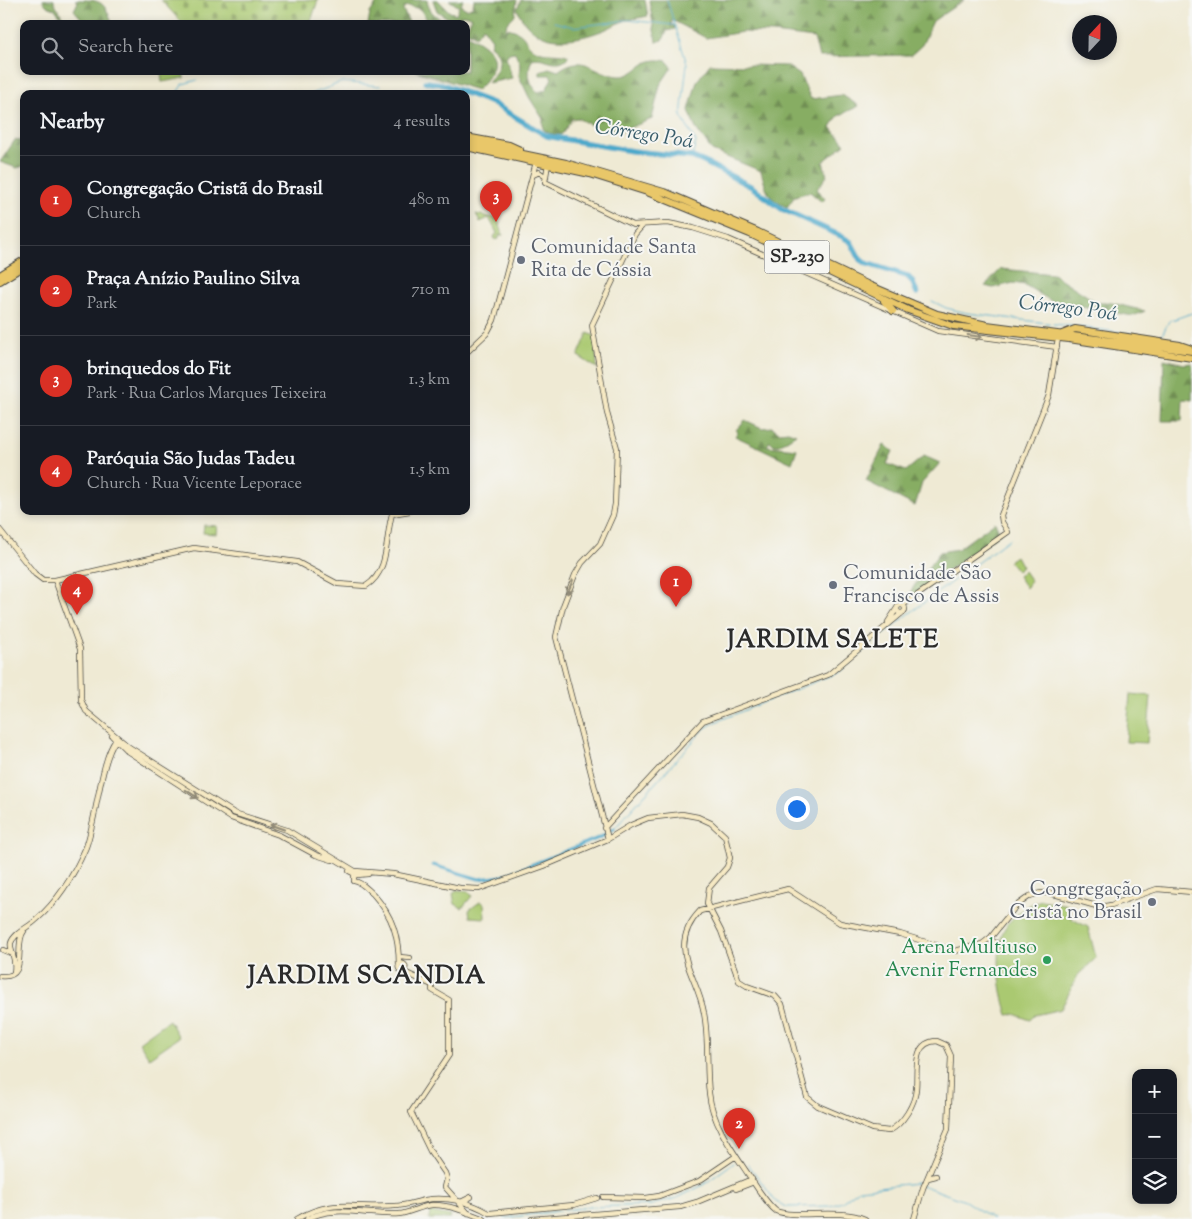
<!DOCTYPE html>
<meta charset="utf-8">
<style>
:root{--surface:#171b24;--page:#20242c;--text:#f1f3f6;--muted:#9ea1a6;--line:#363941;--accent:#d93025}
body{margin:0;font-family:"Sorts Mill Goudy",serif;background:var(--page);color:var(--text)}
.controls{position:absolute;right:15px;bottom:15px;display:grid;overflow:hidden;border-radius:10px;box-shadow:0 2px 8px #0003}
.controls button{width:45px;height:45px;display:grid;place-items:center;padding:0;border:0;border-bottom:1px solid var(--line);background:var(--surface);color:var(--text);font:25px sans-serif}
.compass{position:absolute;left:1072px;top:15px;width:45px;height:45px;border-radius:50%;background:var(--surface);box-shadow:0 2px 8px #0003;rotate:22deg}
.you{position:absolute;left:796px;top:808px;width:18px;height:18px;margin:-12px;border:4px solid #fff;border-radius:50%;background:#1a73e8;box-shadow:0 0 0 8px #1a73e833}
.badge{display:grid;place-items:center;width:32px;height:32px;border-radius:50%;background:var(--accent);color:#fff;font-size:16px;font-weight:700}
.pin{position:absolute;translate:-50% -41px;filter:drop-shadow(0 1px 2px #0008)}
.pin::after{content:'';position:absolute;top:26px;width:18px;height:15px;background:inherit;clip-path:polygon(0 0,100% 0,50% 100%)}
.list{margin:0;padding:0;list-style:none}
h2{display:flex;justify-content:space-between;align-items:center;height:65px;margin:0;padding:0 20px;font-size:21px}
h2 small{font-size:16px;font-weight:400;color:var(--muted)}
.list li{display:grid;grid-template-columns:32px 1fr auto;gap:15px;align-items:center;box-sizing:border-box;height:90px;padding:0 20px;border-top:1px solid var(--line)}
.list b{display:block;font-size:19px;white-space:nowrap}
.list p{margin:0;font-size:16px;white-space:nowrap;color:var(--muted)}
.list em{font-size:16px;font-style:normal;color:var(--muted)}
.icon{flex:none;width:28px;height:28px;fill:none;stroke:currentColor;stroke-width:2;stroke-linecap:round;stroke-linejoin:round}
.map{position:relative;flex:none;width:1192px;height:1219px;overflow:hidden}
.search{position:absolute;background:var(--surface);box-shadow:0 2px 8px #0003;left:20px;top:20px;width:450px;height:55px;display:flex;align-items:center;gap:12px;box-sizing:border-box;padding:0 18px;border-radius:10px;color:var(--muted);font-size:19px}
.panel{position:absolute;background:var(--surface);box-shadow:0 2px 8px #0003;left:20px;top:90px;width:450px;height:425px;border-radius:10px}
.map>svg:first-child{display:block}
</style>
<div class="map">
<svg width="1192" height="1219" viewBox="0 0 1192 1219">
<defs>
<pattern id="forest-firs" width="22" height="20" patternUnits="userSpaceOnUse" patternTransform="scale(1.25)"><rect width="22" height="20" fill="#87ad63"/><path d="M5 1l3.5 6h-7zM16 11l3.5 6h-7z" fill="#6f8d52"/></pattern>
<pattern id="cemetery-stones" width="16" height="16" patternUnits="userSpaceOnUse" patternTransform="scale(1.25)"><rect width="16" height="16" fill="#aac971"/><path d="M2 7V4a2 2 0 0 1 4 0v3zM10 15v-3a2 2 0 0 1 4 0v3z" fill="#8ba35d"/></pattern>
</defs>
<rect width="100%" height="100%" fill="#f6f6f2"/>
<filter id="ink" filterUnits="userSpaceOnUse"><feTurbulence type="fractalNoise" baseFrequency=".02" numOctaves="2"/><feDisplacementMap in="SourceGraphic" scale="10" xChannelSelector="R" yChannelSelector="G"/><feConvolveMatrix kernelMatrix="1 2 1 2 8 2 1 2 1" color-interpolation-filters="sRGB"/></filter>
<filter id="wash" filterUnits="userSpaceOnUse"><feTurbulence type="fractalNoise" baseFrequency=".0096" numOctaves="4" result="noise"/><feDisplacementMap in="SourceGraphic" scale="20" xChannelSelector="R" yChannelSelector="G"/><feGaussianBlur stdDeviation="1.12" result="paint"/><feColorMatrix in="noise" values="0 0 0 0 0 0 0 0 0 0 0 0 0 0 0 0 0 1.4 0 .05"/><feComposite in="paint" operator="in"/></filter>
<g filter="url(#wash)">
<rect width="100%" height="100%" fill="#efead4"/>
<path fill="#aac971" stroke="#6a7a4e" d="M161,71H183L184,78L162,82Z
M476,214L498,219L503,235H499V239L496,240L494,237L497,233L489,218L480,222Z
M588,333L595,336L597,368L578,356Z
M204,525L217,526L216,534L203,533Z
M1016,556L1022,567L1017,571L1009,561Z
M1024,571L1031,581L1026,588L1018,576Z
M1130,694L1151,696L1147,743L1126,742Z
M456,890L468,891L472,896L462,908L455,904L453,894Z
M1041,900L1067,905L1072,919L1088,927L1096,958L1078,975L1061,1009L1035,1015L1030,1020L1014,1014L1008,1015C1000,990 996,960 1002,935C1005,921 1028,904 1041,900Z
M481,901L484,904L485,918L470,917L469,910Z
M169,1020L179,1037L149,1058L139,1042Z
M430,1212L451,1216L450,1219H429Z"/>
<path fill="url(#forest-firs)" stroke="#596c47" d="M42,0H54V3L66,22L65,23L55,9L47,6Z
M75,0C102,0 103,0 113,24H86L74,10L78,2Z
M379,0H427C428,12 438,18 448,24H430L420,9L409,6L404,7L403,10L410,24H368L370,13Z
M433,0H438L450,12L456,14L459,7L449,0H463L461,6L467,9L473,6L474,0H517L515,15L507,23L504,34L507,28C529,33 522,41 534,49C546,56 560,51 569,56C557,70 545,55 532,59C527,70 528,84 538,92L546,90L552,78L550,75H540V71L549,68L558,71C585,51 593,74 620,76C639,76 641,55 667,61L672,67L660,85L652,119L621,131H603L577,118L572,119L562,134C556,136 548,134 543,129V119L529,97L519,76L520,64L515,52L509,53L506,57L512,78L488,83C498,70 506,57 490,45L492,39L483,27L476,36L466,30L472,17L463,15L452,21L437,11Z
M521,0H645L648,16C639,18 629,19 621,22C615,24 610,28 604,30C571,43 533,47 517,9Z
M649,0H964L933,21L922,45L911,55L819,57L814,38L773,33L743,32L706,38L672,20L671,27L674,25L675,29L667,31L663,40L656,42Z
M466,34C485,45 503,54 488,77C484,82 482,86 477,90L416,71H466Z
M710,64L787,66L800,75L811,99L842,95L859,106L838,116L831,127L845,144L823,162L827,176L817,189L825,199L822,202L810,192L795,196L787,207C766,198 767,191 761,171L712,151L695,127L689,110L697,81Z
M24,139V166L17,168L0,162L15,140Z
M1001,269L1053,274L1098,303H1112L1145,311L1133,316L1053,302L1025,285L1013,283L993,288L985,286Z
M1164,359L1184,364L1192,363V400L1183,399L1182,421H1162Z
M745,420L762,428L772,427L779,432L788,431L796,434L779,445H774L770,441L767,446L797,449L792,463L735,436L738,432L736,430Z
M884,445L893,451L887,464L906,471L924,456L940,463L922,483L915,506L866,481Z
M995,522L1000,533L908,599L914,586L940,552L958,549Z"/>
<path fill="url(#cemetery-stones)" stroke="#6a7a4e" d="M161,0H318L310,24H183Z"/>
<g fill="none" stroke-linecap="round" stroke-linejoin="round">
<path stroke="#4da9cb" stroke-width="1" d="M667,0L687,64L681,116L696,142L692,157
M554,22L574,27L628,20L674,25
M176,94L183,84L197,80
M312,94L342,82L380,86
M932,301L946,308L967,313L1158,337L1162,335L1169,321L1192,313
M614,829L705,728L718,721L839,672L902,619L1009,539
M748,1164L776,1202L787,1207L830,1206L842,1202L859,1189L916,1183L965,1201L993,1219
M505,1218L589,1207L651,1205L677,1198L703,1185L733,1163"/>
<path stroke="#4da9cb" stroke-width="3" d="M433,865L479,879L503,876L601,837L614,829"/>
<path stroke="#4da9cb" stroke-width="5.5" d="M425,82L442,84L492,103L547,136L632,151L692,157L704,162L752,187L782,209L841,236L851,242L860,259L865,263L907,276L912,281L917,293"/>
</g>
</g>
<g filter="url(#ink)">
<g fill="none" stroke-linecap="round" stroke-linejoin="round">
<g stroke="#484844" stroke-width="6">
<path id="secondary" d="M548,164L545,182L633,225L668,223L693,228L728,239L938,331L1057,347
M533,175L539,172L546,177
M466,353L487,333L494,320L536,162
M0,530L35,574L43,580H55L194,548L297,562L338,584L366,586C390,571 385,538 392,514L410,511
M55,580L80,649L81,700L86,711L129,747L234,813L287,830L355,871L393,874L460,888L479,889L544,866L608,839L631,825L648,818L682,814L698,817L711,823L725,836L730,858L727,867L709,888L707,904L721,931L739,981L747,986L775,996L782,1004L807,1097L818,1106L872,1129L889,1131C903,1124 915,1104 916,1089C918,1071 911,1042 937,1041L946,1045L951,1056L948,1129L923,1188L914,1219
M897 609a4 4 0 1 1 8 0a4 4 0 1 1-8 0Z
M903,605L1008,532L1002,522L1001,515L1049,395L1058,338
M888,622L897,608
M112,736L127,751L231,818L279,835L316,855L332,860
M604,828L703,721L828,675L902,613
M608,839L556,637L563,606L575,575L582,563L600,544L613,515L615,504L617,448L607,413L592,325L635,234L643,225
M349,871L357,875L368,874
M354,872V881C362,882 367,889 373,894C393,916 399,937 399,966
M989,939L998,944
M3,950L13,954
M400,957L410,958
M398.5 967a3.5 3.5 0 1 1 7 0a3.5 3.5 0 1 1-7 0Z
M402,971L432,985V990L449,1000V1055L411,1112L430,1151L445,1173L447,1179L445,1187L468,1213
M14,972C17,958 9,950 11,943C14,933 29,927 36,920C58,901 75,873 86,847C96,821 101,758 116,740
M0,976C30,980 13,944 24,931
M928,1178L936,1176
M736,1189L754,1182
M603,1197L646,1198L659,1196L699,1181L736,1156
M461,1202L471,1197
M490,1213L574,1205L597,1198
M297,1219C332,1198 357,1209 395,1206C405,1206 415,1202 425,1200C446,1196 471,1202 489,1213
M307,1219C335,1204 368,1216 399,1214C410,1213 421,1206 432,1205C449,1204 469,1213 484,1219
M532,1219L680,1207L697,1202L752,1179
M865,1219C839,1208 795,1219 776,1211C765,1202 756,1186 748,1174C732,1150 712,1123 709,1093C706,1067 709,1039 704,1013C698,975 665,948 700,911L788,889L840,923L900,934L955,951L982,944L991,937L1016,906L1030,896L1040,893H1050L1100,907L1111,905L1157,889L1192,892"/>
</g>
<g stroke="#484844" stroke-width="8">
<path id="highway" d="M466,137L509,145L520,150
M466,142L566,163L667,193L758,232L871,286L937,314L987,325L1192,351
M466,147L590,174L647,192L750,234L908,310L953,326L1069,339L1192,358
M0,275L24,260
M0,281L24,266
M884,301L893,311
M1062,334L1075,329L1180,345L1189,348"/>
</g>
<use href="#secondary" stroke="#f6e9c3" stroke-width="4.5"/>
<use href="#highway" stroke="#e9c769" stroke-width="6"/>
</g>
<defs><path id="oneway-shaft" d="M-6 0H5M1.5-3L5.5 0L1.5 3" fill="none" stroke-width="1.6" stroke-linecap="round" stroke-linejoin="round" transform="scale(1.25)"/></defs>
<g stroke="#908a77">
<use href="#oneway-shaft" transform="translate(975 336) rotate(8)"/>
<use href="#oneway-shaft" transform="translate(570 587) rotate(113)"/>
<use href="#oneway-shaft" transform="translate(192 794) rotate(33)"/>
<use href="#oneway-shaft" transform="translate(277 827) rotate(-161)"/>
</g>
</g>
<g fill="#6b7280" stroke="#f6f6f2" stroke-width="2">
<circle cx="521" cy="260" r="5"/>
<circle cx="833" cy="585" r="5"/>
<circle cx="1152" cy="902" r="5"/>
</g>
<circle fill="#2e9e5b" stroke="#f6f6f2" stroke-width="2" cx="1047" cy="960" r="5"/>
<g text-anchor="middle" dominant-baseline="central" stroke-width="4" stroke-linejoin="round" paint-order="stroke">
<rect fill="#f6f6f2" stroke="#686867" stroke-width="1" x="764.5" y="240.5" width="65" height="33" rx="4"/>
<g font-size="19" font-weight="bold" fill="#2b2b2b">
<text x="797" y="257">SP-230</text>
</g>
<g font-size="20" fill="#5b616d" stroke="#f6f6f2" text-anchor="start">
<text x="531" y="248">Comunidade Santa<tspan x="531" dy="23">Rita de Cássia</tspan></text>
<text x="843" y="574">Comunidade São<tspan x="843" dy="23">Francisco de Assis</tspan></text>
<text x="1142" y="890" text-anchor="end">Congregação<tspan x="1142" dy="23">Cristã no Brasil</tspan></text>
</g>
<g font-size="20" fill="#27864d" stroke="#f6f6f2" text-anchor="end">
<text x="1037" y="948">Arena Multiuso<tspan x="1037" dy="23">Avenir Fernandes</tspan></text>
</g>
<g font-size="21" font-style="italic" fill="#395d6b" stroke="#f6f6f2">
<text transform="translate(644 135) rotate(9)">Córrego Poá</text>
<text transform="translate(1068 309) rotate(7)">Córrego Poá</text>
</g>
<g font-size="25" font-weight="bold" letter-spacing="1" fill="#2b2b2b" stroke="#f6f6f2">
<text x="833" y="641">JARDIM SALETE</text>
<text x="367" y="977">JARDIM SCANDIA</text>
</g>
</g>
</svg>
<div class="controls">
<button>+</button>
<button>−</button>
<button><svg class="icon" aria-label="layers" viewBox="0 0 24 24"><path d="M12 4l9 5-9 5-9-5zM3 14l9 5 9-5"/></svg></button>
</div>
<svg class="compass" viewBox="-18 -18 36 36"><path d="M0-13l5 13h-10z" fill="#e53935"/><path d="M0 13l5-13h-10z" fill="#9ea1a6"/></svg>
<div class="you"></div>
<div class="pin badge" style="left:676px;top:607px">1</div>
<div class="pin badge" style="left:739px;top:1149px">2</div>
<div class="pin badge" style="left:496px;top:222px">3</div>
<div class="pin badge" style="left:77px;top:615px">4</div>
<div class="search"><svg class="icon" aria-label="search" viewBox="0 0 24 24"><circle cx="10" cy="10" r="6"/><path d="M15 15l6 6"/></svg>Search here</div>
<section class="panel">
<h2>Nearby<small>4 results</small></h2>
<ul class="list">
<li><span class="badge">1</span><div><b>Congregação Cristã do Brasil</b><p>Church</p></div><em>480 m</em></li>
<li><span class="badge">2</span><div><b>Praça Anízio Paulino Silva</b><p>Park</p></div><em>710 m</em></li>
<li><span class="badge">3</span><div><b>brinquedos do Fit</b><p>Park · Rua Carlos Marques Teixeira</p></div><em>1.3 km</em></li>
<li><span class="badge">4</span><div><b>Paróquia São Judas Tadeu</b><p>Church · Rua Vicente Leporace</p></div><em>1.5 km</em></li>
</ul>
</section>
</div>
